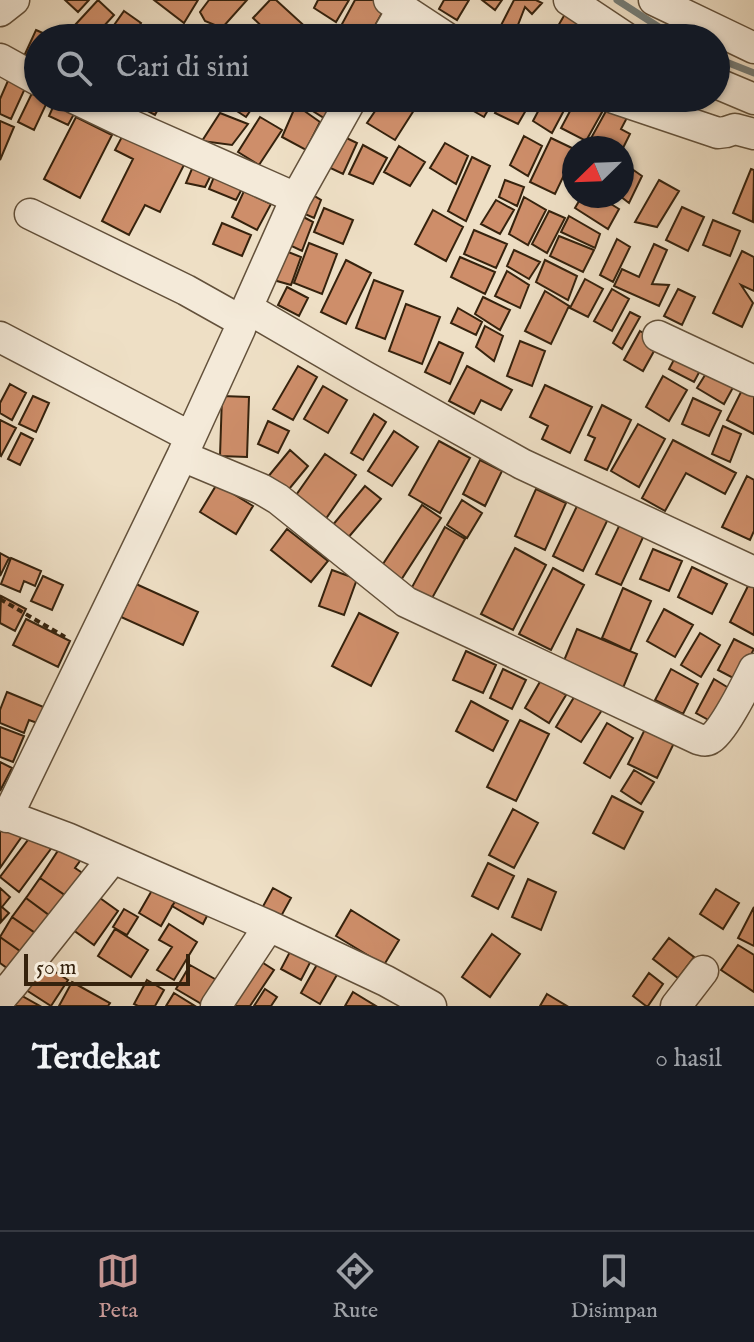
<!DOCTYPE html>
<html lang="id">
<style>
:root{--surface:#171b24;--page:#242831;--text:#f1f3f6;--muted:#9ea1a6;--line:#363941;--accent:#c59692}
body{margin:0;font-family:"IM FELL English",serif;background:var(--page);color:var(--text)}
.compass{position:absolute;left:562px;top:136px;width:72px;height:72px;border-radius:50%;background:var(--surface);box-shadow:0 2px 6px #0004;rotate:247deg}
.scale{position:absolute;left:24px;bottom:20px;width:166px;box-sizing:border-box;padding-left:8px;border:4px solid #35220d;border-top:0;font-size:22px;line-height:28px;white-space:nowrap;color:#35220d;-webkit-text-stroke:6px #f4ead9;paint-order:stroke}
.list{margin:0;padding:0;list-style:none}
h2{display:flex;justify-content:space-between;align-items:center;height:104px;margin:0;padding:0 32px;font-size:34px}
h2 small{font-size:26px;font-weight:400;color:var(--muted)}
.icon{flex:none;width:44px;height:44px;fill:none;stroke:currentColor;stroke-width:2;stroke-linecap:round;stroke-linejoin:round}
.map{position:relative;flex:none;width:754px;height:1006px;overflow:hidden}
.search{position:absolute;background:var(--surface);box-shadow:0 2px 6px #0004;left:24px;right:24px;top:24px;height:88px;display:flex;align-items:center;gap:20px;box-sizing:border-box;padding:0 28px;border-radius:44px;color:var(--muted);font-size:30px}
.sheet{height:224px;background:var(--surface)}
nav{display:flex;justify-content:space-around;align-items:center;box-sizing:border-box;height:112px;border-top:2px solid var(--line);background:var(--surface);font-size:22px;color:var(--muted)}
nav a{display:grid;justify-items:center;gap:4px}
nav .on{color:var(--accent)}
.map>svg:first-child{display:block}
</style>
<div class="map">
<svg width="754" height="1006" viewBox="0 0 754 1006">
<rect width="100%" height="100%" fill="#eedfc5"/>
<filter id="stains"><feTurbulence type="fractalNoise" baseFrequency=".0025" numOctaves="4"/><feColorMatrix values="0 0 0 0 .2 0 0 0 0 .09 0 0 0 0 .02 0 0 0 .5 -.17"/></filter>
<radialGradient id="worn" r=".72"><stop offset=".6" stop-color="#630" stop-opacity="0"/><stop offset="1" stop-color="#630" stop-opacity=".3"/></radialGradient>
<g fill="none" stroke-linecap="round" stroke-linejoin="round">
<path stroke="#757d78" stroke-width="7" d="M617,0L676,38
M716,58L754,73"/>
</g>
<path fill="#ce8e6a" stroke="#35220d" stroke-width="2" d="M65,0H89L78,12Z
M98,0L114,15L93,38H90L75,25Z
M154,0H198L184,23Z
M209,0H247L222,28L205,21L200,12Z
M270,0H276L310,31L304,38H274L253,18Z
M318,0H349L336,22L314,8Z
M355,0H374L386,6L368,38L342,24Z
M444,0H469L457,20L439,9Z
M482,0H502L495,10Z
M514,0H536L542,3L532,14L525,7L516,30L524,38H497L495,37Z
M124,11L141,23L131,38H105Z
M565,14L590,28L584,38H551Z
M158,29L170,38H151Z
M36,30L54,38H38V60L25,54Z
M10,76L27,84L11,119L0,114V99Z
M35,87L38,88V98H49L34,130L18,122Z
M57,98H69L80,103L68,125L49,116Z
M140,98H164L155,115L136,105Z
M200,98H221L214,108Z
M230,98H259L246,117L226,104Z
M292,98H323L331,104L324,118Z
M384,98H402L416,107L395,140L367,123Z
M467,98H495L484,117L463,105Z
M503,98H533L518,124L495,113Z
M545,98H563L569,101L552,133L533,121Z
M577,98H594L606,105L586,141L561,128Z
M611,102L630,112L621,129L630,134L622,150V148H606L590,140Z
M296,105L320,122L306,150L282,137Z
M220,113L248,124L232,145L202,141Z
M76,117L112,135L80,198L44,179Z
M260,117L282,130L259,165L238,152Z
M0,121L14,127L0,160Z
M125,131L185,163L160,212L145,205L129,235L102,221L133,159L115,150Z
M336,133L357,143L343,174L322,164Z
M524,136L542,146L528,176L510,165Z
M551,138L574,149V154L555,194L530,182Z
M445,143L468,156L456,184L430,168Z
M363,145L387,158L373,184L349,174Z
M399,146L425,162L410,186L384,172Z
M472,157L490,166L466,221L448,211Z
M622,162L642,176L629,203L620,196H622Z
M194,164L213,171L205,187L186,183Z
M751,169L754,170L753,222L733,213Z
M216,172L244,185L236,200L209,189Z
M505,180L524,187L517,206L499,197Z
M659,180L679,191L657,227L635,222Z
M244,191L271,204L257,230L232,217Z
M306,191L321,200L314,218L298,211Z
M582,196H598L619,209L608,229L575,208Z
M524,197L546,210L528,245L509,234Z
M496,200L514,210L500,234L481,224Z
M682,207L704,217L688,251L666,240Z
M324,208L353,220L343,244L314,232Z
M433,210L463,227L446,261L415,244Z
M549,211L565,218L547,253L532,244Z
M294,212L313,222L302,251L283,242Z
M569,216L600,234L595,248L561,232Z
M713,220L740,231L730,256L703,245Z
M222,223L251,235L242,256L213,244Z
M474,230L507,244L496,268L464,254Z
M559,236L594,250L583,272L550,256Z
M617,239L630,247L613,282L600,275Z
M309,243L337,254L322,294L294,283Z
M654,244L667,250L652,284L669,285L659,306L614,286L622,269L639,277Z
M283,250L301,257L291,285L270,279Z
M514,250L540,262L529,279L507,266Z
M742,251L754,257V291L741,285L753,303L742,327L713,313Z
M460,257L495,272L485,294L451,277Z
M346,260L371,273L346,324L321,312Z
M545,260L577,276L568,300L536,282Z
M507,271L529,285L520,308L495,296Z
M585,279L603,289L588,317L570,308Z
M374,280L403,291L385,339L356,328Z
M287,287L308,298L299,316L278,305Z
M612,289L629,299L612,331L594,321Z
M678,289L695,297L682,325L664,316Z
M545,291L569,306L551,344L525,331Z
M483,297L510,310L500,330L475,314Z
M406,304L440,317L422,364L389,351Z
M458,308L482,322L476,335L451,323Z
M630,312L640,317L622,349L613,343Z
M485,326L503,336L494,361L476,347Z
M640,331L659,342L643,371L624,360Z
M520,341L545,351L532,386L507,376Z
M439,342L463,353L450,384L425,372Z
M678,352L703,365L694,382L669,369Z
M298,366L317,377L293,420L273,409Z
M467,366L512,390L501,410L481,400L474,414L449,401Z
M710,367L736,382L724,404L697,388Z
M663,376L687,390L669,421L646,407Z
M10,384L26,393L12,420L0,413V403Z
M545,385L592,407L570,453L542,439L548,426L530,417Z
M323,386L347,400L328,433L304,419Z
M744,386L754,391V434L727,420Z
M33,396L49,403L36,432L19,424Z
M222,396L249,397L247,457L220,456Z
M693,398L721,411L709,436L682,424Z
M602,405L631,420L607,470L585,460L595,438L588,435Z
M374,414L386,422L363,460L351,453Z
M0,420L16,428L1,456L0,455Z
M268,421L289,431L278,453L258,444Z
M638,424L665,439L639,487L611,471Z
M723,426L741,434L730,462L712,454Z
M394,431L418,447L392,486L368,471Z
M21,433L33,439L20,465L8,459Z
M673,440L736,473L725,494L686,473L665,511L642,498Z
M439,441L470,458L440,513L409,495Z
M290,450L308,466L285,494L267,478Z
M325,454L356,475L325,520L294,498Z
M480,460L502,471L485,506L463,494Z
M747,476L754,480V531L750,540L722,527Z
M217,484L253,506L236,534L200,512Z
M365,486L381,499L347,539L332,526Z
M536,489L566,503L545,550L515,536Z
M462,500L482,513L467,538L447,525Z
M578,504L608,519L583,571L553,556Z
M422,505L441,518L401,580L381,567Z
M621,522L645,533L621,585L596,574Z
M445,527L465,539L431,600L411,589Z
M287,529L328,561L311,582L271,550Z
M515,548L546,565L513,630L481,614Z
M653,549L682,561L669,591L640,579Z
M0,553L9,558L0,576Z
M11,558L41,571L35,586L24,581L20,592L1,584Z
M692,567L727,584L712,614L678,597Z
M553,568L584,585L551,650L519,634Z
M332,570L357,579L344,615L319,606Z
M43,576L63,585L52,610L31,601Z
M751,580L754,582V635L730,622Z
M136,584L198,612L183,645L121,617Z
M623,588L651,601L630,651L602,638Z
M1,596L26,609L15,631L0,623Z
M664,609L693,625L675,657L647,641Z
M359,613L398,633L371,686L332,666Z
M26,619L70,641L58,667L13,645Z
M577,629L637,654L623,688L563,663Z
M700,633L720,645L701,677L681,665Z
M734,639L754,649L737,680L718,670Z
M466,651L496,665L483,693L453,680Z
M503,669L526,680L512,709L490,698Z
M671,669L698,684L683,714L655,700Z
M714,679L732,690L714,723L696,713Z
M541,680L566,695L549,723L525,708Z
M7,692L46,708L40,724L29,720L24,733L0,723V710Z
M576,694L602,710L581,742L556,727Z
M471,701L508,721L493,751L456,731Z
M520,720L549,734L516,801L487,787Z
M607,723L633,738L610,778L584,763Z
M647,725L676,739L657,778L628,764Z
M0,727L24,736L13,762L0,757Z
M0,762L12,768L0,791Z
M634,770L654,782L641,804L621,791Z
M612,796L643,812L624,849L593,833Z
M513,809L538,823L514,868L489,855Z
M0,815L25,832L0,868Z
M34,832L53,846L19,892L0,877Z
M65,840L85,854L75,868L87,876L72,900L40,878Z
M488,863L514,876L498,909L472,896Z
M40,878L72,900L57,921L26,898Z
M159,878L178,896L161,926L139,913Z
M528,879L556,892L541,930L512,917Z
M0,888L10,897L2,907L9,913L1,922Z
M273,888L291,898L279,920L261,910Z
M716,889L739,903L723,929L700,914Z
M93,893L118,911L94,945L69,927Z
M181,894L212,906L203,924L172,906Z
M26,898L57,921L44,939L12,917Z
M754,907V946L738,938Z
M124,909L138,917L127,935L113,927Z
M351,910L399,940L384,965L336,936Z
M12,917L44,939L30,958L0,937Z
M169,924L197,942L174,980L157,970L172,947L159,940Z
M115,929L148,950L131,977L98,956Z
M492,934L520,954L490,997L462,977Z
M0,937L30,958L18,976L0,963Z
M669,938L694,957L678,978L653,959Z
M294,944L314,955L301,980L281,969Z
M738,945L754,955V992L721,970Z
M257,959L274,970L250,1006H226Z
M319,961L338,973L320,1004L301,993Z
M40,962L68,980L51,1006L23,988Z
M190,965L222,983L205,1006L176,989Z
M649,973L663,984L648,1006H646L633,996Z
M147,980L164,990L155,1006H138L134,1004Z
M72,982L110,1003L108,1006H59Z
M265,989L277,997L271,1006H254Z
M15,992L40,1006H8Z
M353,992L376,1006H345Z
M174,993L195,1006H166Z
M547,994L567,1006H540Z"/>
<g fill="none" stroke-linecap="round" stroke-linejoin="round">
<g stroke="#63513b" stroke-width="33">
<path id="minor" d="M389,0L447,38
M569,0L626,38
M654,0L754,48
M0,11L14,0
M386,38L402,10
M0,59L38,80
M716,83L754,99
M74,98L124,122L296,198
M614,98L718,133L726,132L735,129L754,134
M30,214L186,290L243,322
M247,308L364,376L522,464L754,572
M658,336L754,381
M0,337L189,436
M182,456L261,489L278,499L406,602L698,739C703,740 705,742 710,739C722,734 747,683 754,669
M0,813L67,838L269,926L386,981L431,1006
M7,817L182,456L240,329L247,308L296,198L352,98
M0,999L13,984L113,858
M216,1006L269,926
M676,1006L703,971"/>
</g>
<path stroke="#35220d" stroke-width="4" stroke-dasharray="6 4" stroke-linecap="butt" d="M0,599L65,637"/>
<use href="#minor" stroke="#f4ead9" stroke-width="30"/>
</g>
<rect width="100%" height="100%" filter="url(#stains)"/>
<rect width="100%" height="100%" fill="url(#worn)"/>
</svg>
<svg class="compass" viewBox="-18 -18 36 36"><path d="M0-13l5 13h-10z" fill="#e53935"/><path d="M0 13l5-13h-10z" fill="#9ea1a6"/></svg>
<div class="scale">50 m</div>
<div class="search"><svg class="icon" aria-label="search" viewBox="0 0 24 24"><circle cx="10" cy="10" r="6"/><path d="M15 15l6 6"/></svg>Cari di sini</div>
</div>
<section class="sheet">
<h2>Terdekat<small>0 hasil</small></h2>
<ul class="list">
</ul>
</section>
<nav>
<a class="on"><svg class="icon" aria-label="map" viewBox="0 0 24 24"><path d="M3 6l6-2 6 2 6-2v14l-6 2-6-2-6 2zM9 4v14M15 6v14"/></svg>Peta</a>
<a><svg class="icon" aria-label="directions" viewBox="0 0 24 24"><path d="M12 3l9 9-9 9-9-9zM9 14v-3h6M13 9l2 2-2 2"/></svg>Rute</a>
<a><svg class="icon" aria-label="saved" viewBox="0 0 24 24"><path d="M7 4h10v16l-5-4-5 4z"/></svg>Disimpan</a>
</nav>
